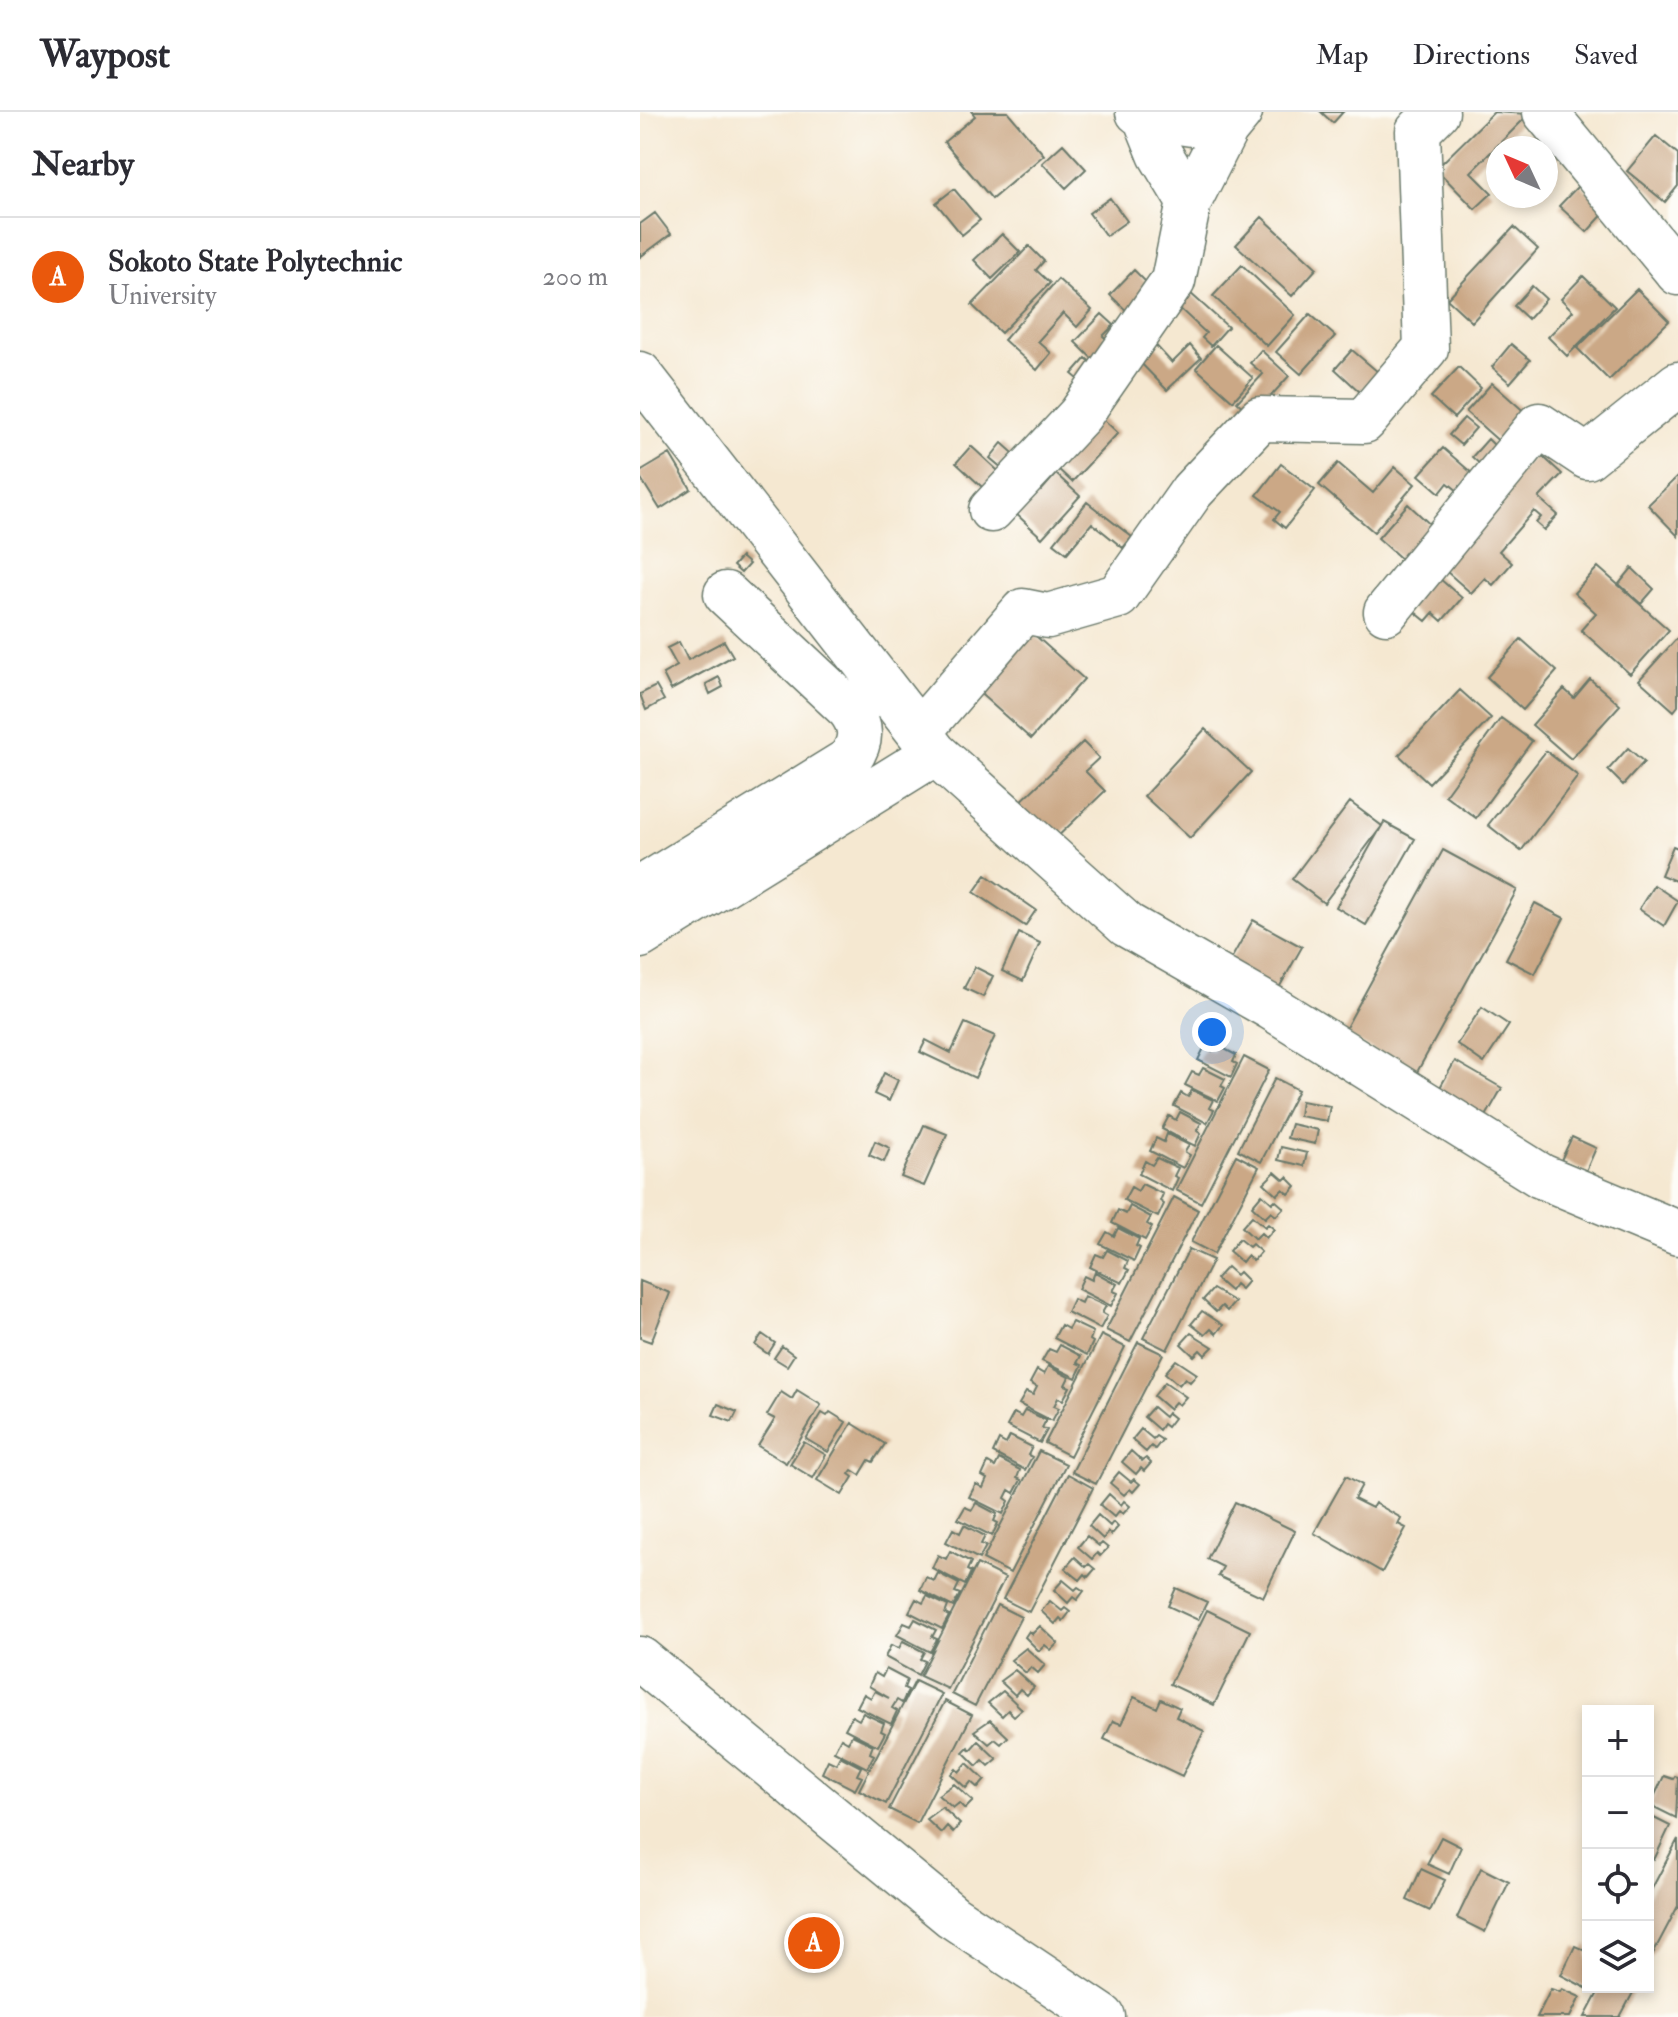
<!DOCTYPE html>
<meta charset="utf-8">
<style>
:root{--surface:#fff;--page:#f2f2f3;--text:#2b2b33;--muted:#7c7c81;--line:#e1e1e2;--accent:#ea580c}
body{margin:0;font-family:"IM FELL Double Pica",serif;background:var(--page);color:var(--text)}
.controls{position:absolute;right:24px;bottom:24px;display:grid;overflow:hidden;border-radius:0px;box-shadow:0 4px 12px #0003}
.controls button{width:72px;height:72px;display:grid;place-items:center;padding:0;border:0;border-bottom:2px solid var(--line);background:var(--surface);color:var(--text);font:40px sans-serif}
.compass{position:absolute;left:846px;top:24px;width:72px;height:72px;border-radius:50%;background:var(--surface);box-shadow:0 4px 12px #0003;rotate:314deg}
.you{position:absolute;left:572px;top:920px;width:28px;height:28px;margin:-20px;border:6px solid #fff;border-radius:50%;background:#1a73e8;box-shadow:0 0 0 12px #1a73e833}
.badge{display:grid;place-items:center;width:52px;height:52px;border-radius:50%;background:var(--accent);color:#fff;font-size:26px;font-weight:700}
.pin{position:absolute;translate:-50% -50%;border:4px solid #fff;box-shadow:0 2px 8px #0006}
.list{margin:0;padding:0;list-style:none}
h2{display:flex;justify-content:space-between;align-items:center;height:104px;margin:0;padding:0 32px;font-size:34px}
h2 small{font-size:26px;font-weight:400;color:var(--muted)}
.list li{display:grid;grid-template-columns:52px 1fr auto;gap:24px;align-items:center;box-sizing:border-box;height:120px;padding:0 32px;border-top:2px solid var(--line)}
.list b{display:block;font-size:30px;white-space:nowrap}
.list p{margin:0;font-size:26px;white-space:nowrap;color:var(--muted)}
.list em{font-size:26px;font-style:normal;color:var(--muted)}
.icon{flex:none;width:44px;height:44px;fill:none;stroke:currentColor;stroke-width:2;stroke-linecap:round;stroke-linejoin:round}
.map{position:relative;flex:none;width:1038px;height:1905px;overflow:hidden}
header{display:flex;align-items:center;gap:48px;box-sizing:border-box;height:112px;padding:0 40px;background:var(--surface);border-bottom:2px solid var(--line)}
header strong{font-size:38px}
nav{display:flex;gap:44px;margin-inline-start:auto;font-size:28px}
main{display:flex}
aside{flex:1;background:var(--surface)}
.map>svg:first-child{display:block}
</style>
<header>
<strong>Waypost</strong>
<nav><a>Map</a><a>Directions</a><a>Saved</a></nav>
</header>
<main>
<aside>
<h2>Nearby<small></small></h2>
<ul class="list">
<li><span class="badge">A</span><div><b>Sokoto State Polytechnic</b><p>University</p></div><em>200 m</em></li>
</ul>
</aside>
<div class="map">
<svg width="1038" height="1905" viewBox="0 0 1038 1905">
<rect width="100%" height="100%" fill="#fdfcf7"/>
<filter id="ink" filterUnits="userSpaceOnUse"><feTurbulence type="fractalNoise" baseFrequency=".0125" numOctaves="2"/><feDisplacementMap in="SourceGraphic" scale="16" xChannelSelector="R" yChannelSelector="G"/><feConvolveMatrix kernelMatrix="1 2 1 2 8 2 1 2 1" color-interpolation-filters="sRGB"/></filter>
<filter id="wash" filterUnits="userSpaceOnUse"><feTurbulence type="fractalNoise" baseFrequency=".006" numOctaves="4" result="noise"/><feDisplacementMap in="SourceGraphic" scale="32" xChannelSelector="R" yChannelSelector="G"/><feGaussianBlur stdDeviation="1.8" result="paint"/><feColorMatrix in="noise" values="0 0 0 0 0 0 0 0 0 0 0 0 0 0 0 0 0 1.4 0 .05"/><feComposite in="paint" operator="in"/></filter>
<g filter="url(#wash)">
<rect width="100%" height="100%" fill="#f5e8d1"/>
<g id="blocks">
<path fill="#cba886" d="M332,0H368L404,43L352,87L304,30L335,4Z
M681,0H703L693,11Z
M854,0L889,2L831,60L852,81L835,97L796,57Z
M1016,24L1038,42V74L1025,90L987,59Z
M423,32L446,57L426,76L402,51Z
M940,72L968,97L947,120L919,94Z
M314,77L340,108L322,123L296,91Z
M470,86L487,109L466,124L449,101Z
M15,101L31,122L0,145V112Z
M622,105L677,156L652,184L596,133Z
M874,115L898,137L832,210L807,187Z
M362,122L380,140L352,167L334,148Z
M389,134L404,149L396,158L410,171L361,221L332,193Z
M602,153L655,203L627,234L573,184Z
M494,158L517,181L494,206L470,183Z
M943,164L975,195L927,244L908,225L933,199L921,187Z
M418,167L452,198L437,215L423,201L398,229L411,241L397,258L364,228Z
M892,174L906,187L888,207L874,194Z
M997,177L1029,209L969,268L937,236Z
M549,180L588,215L571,234L562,226L566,221L537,194Z
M462,202L474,213L463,224L479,239L462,256L435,230Z
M670,202L695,224L661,262L636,240Z
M511,228L532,251L550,233L561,246L527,278L494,244Z
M871,232L890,248L870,271L852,255Z
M576,233L613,266L593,289L556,256Z
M621,238L649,264L613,304L597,290L623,262L610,251Z
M712,238L738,260L720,280L695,257Z
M446,246L463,261L450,277L432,262Z
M819,255L841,276L814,306L791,285Z
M852,271L888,303L862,332L826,300Z
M462,306L478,321L432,370L416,355Z
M824,306L836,316L821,333L809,323Z
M848,327L857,336L842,354L832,345Z
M362,331L381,348L369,362L350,346Z
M331,334L370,370L354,386L316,351Z
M803,336L833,362L818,379L808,371L800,381L779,363Z
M898,340L922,362L899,386L918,403L904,418L896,411L901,405L894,399L859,439L872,451L853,473L845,466L831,481L798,452Z
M30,342L51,377L20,397L0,365V360Z
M698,351L733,381L755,355L775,372L734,420L679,373Z
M641,352L675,378L645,416L634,407L640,400L617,383Z
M416,362L440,384L402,426L373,399L396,374L401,379Z
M1038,364V424L1008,393Z
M447,390L492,425L483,436L452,411L427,441L414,431Z
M768,392L796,418L766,451L738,426Z
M101,445L109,452L101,461L93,454Z
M958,455L1029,518L990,562L941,518L956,501L934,481Z
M992,456L1014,477L1001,492L979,472Z
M792,460L822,486L802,509L793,501L786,509L770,496Z
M387,516L444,567L391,627L334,576Z
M1038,525V594L1034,599L999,568Z
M881,527L917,559L883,598L847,565Z
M84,529L93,544L31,578L23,562L37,554L27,536L39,530L48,548Z
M79,565L83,575L70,582L66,572Z
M950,567L980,593L931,647L892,613L924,577L934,586Z
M16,574L24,588L6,598L0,582Z
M820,578L851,606L789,671L759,643Z
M861,606L892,629L836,706L805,683Z
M565,617L611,660L550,726L504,684Z
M443,630L459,646L445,659L465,679L411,731L376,694Z
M988,636L1004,650L983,673L968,658Z
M906,639L938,664L881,739L848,713Z
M710,690L742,714L684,791L652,767Z
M744,710L775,727L726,813L696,795Z
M1033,734L1038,736V770L1021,763Z
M803,738L877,778L776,962L703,921Z
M346,763L396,798L385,814L334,780Z
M1014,773L1038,789L1024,814L999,797Z
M895,791L924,806L895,862L866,847Z
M613,808L662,835L635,883L586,856Z
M379,821L400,831L383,869L362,859Z
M335,855L353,864L343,885L324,876Z
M842,895L869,913L844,951L817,932Z
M325,911L355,924L335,966L280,940L286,928L311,941Z
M575,932L596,943L593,950L597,952L591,965L558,948L564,936L572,939Z
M604,945L629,958L561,1091L536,1078Z
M815,949L862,976L845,1006L798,979Z
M563,956L585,967L581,974L585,976L578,989L545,973L552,960L559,963Z
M244,961L258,968L249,989L234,982Z
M635,966L658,978L621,1050L598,1038Z
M552,978L573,988L569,996L574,998L567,1011L534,994L541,981L548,985Z
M661,989L690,994L687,1009L659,1004Z
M540,1000L561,1011L557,1018L561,1021L555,1034L522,1017L529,1004L536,1008Z
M651,1012L678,1018L675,1032L647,1026Z
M284,1013L307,1022L284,1074L261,1065Z
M527,1022L549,1033L545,1040L550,1043L543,1056L510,1039L516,1026L524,1030Z
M932,1025L956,1036L946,1059L921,1048Z
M235,1029L250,1036L244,1050L229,1043Z
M641,1035L667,1041L664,1054L638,1048Z
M596,1043L619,1055L574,1142L551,1130Z
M517,1046L538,1056L534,1064L538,1066L532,1079L499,1062L505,1049L512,1053Z
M635,1060L644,1068L647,1065L656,1074L649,1082L643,1077L637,1083L624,1071Z
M502,1072L523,1082L520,1089L524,1092L518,1105L484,1088L491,1075L498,1079Z
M622,1082L632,1091L635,1088L644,1096L636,1104L631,1100L625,1106L612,1094Z
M534,1085L558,1098L490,1230L466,1218Z
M490,1094L511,1105L507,1112L512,1115L505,1128L472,1111L478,1098L486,1102Z
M612,1104L625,1115L628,1112L634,1117L626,1126L621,1121L615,1127L602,1115Z
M478,1116L499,1127L496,1134L500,1136L494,1149L460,1132L467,1120L474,1124Z
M599,1127L609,1135L612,1132L621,1140L613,1149L607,1144L602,1150L589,1139Z
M549,1137L573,1148L527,1238L503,1226Z
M467,1138L488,1149L485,1156L489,1158L482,1171L450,1155L456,1142L463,1145Z
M587,1155L596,1163L599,1160L608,1169L601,1177L595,1172L590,1179L576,1167Z
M455,1160L477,1172L473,1179L478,1181L471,1194L438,1177L444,1164L452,1168Z
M0,1169L30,1181L11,1230L0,1226Z
M573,1177L595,1190L587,1199L582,1194L576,1200L563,1188Z
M444,1184L466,1194L462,1201L467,1204L460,1217L427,1200L433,1187L441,1191Z
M562,1199L583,1213L576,1222L571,1217L565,1223L551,1212Z
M432,1210L453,1220L450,1228L453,1230L447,1243L414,1226L421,1213L428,1217Z
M551,1221L573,1235L565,1243L560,1238L554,1244L541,1232Z
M122,1222L135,1231L128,1242L115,1233Z
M461,1223L485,1235L430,1344L405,1331Z
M498,1230L523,1242L456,1372L432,1360Z
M420,1233L441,1244L437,1251L442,1253L436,1266L402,1249L409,1237L416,1240Z
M142,1234L154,1243L147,1254L134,1246Z
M536,1248L557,1262L550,1270L545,1266L539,1273L525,1261Z
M408,1254L429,1265L425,1273L430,1275L423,1288L418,1286L414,1294L419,1296L412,1309L379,1292L386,1280L393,1283L397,1275L390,1271L397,1258L404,1262Z
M525,1270L546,1285L539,1293L535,1290L529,1297L514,1284Z
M157,1278L181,1293L146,1351L118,1334L135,1307L127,1303L141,1280L152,1287Z
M78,1292L97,1300L92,1310L73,1303Z
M513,1295L525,1305L528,1301L534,1306L527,1315L523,1312L519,1318L504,1305Z
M385,1298L406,1308L402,1316L407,1318L400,1331L367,1314L374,1301L381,1305Z
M190,1300L206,1310L188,1340L166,1327L182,1301L187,1304Z
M212,1311L245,1332L233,1350L229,1348L220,1363L212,1358L209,1362L213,1365L202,1383L177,1368Z
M501,1317L513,1327L516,1324L522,1328L515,1337L511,1334L506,1340L492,1328Z
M370,1324L392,1335L388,1343L392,1345L385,1358L353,1341L359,1328L366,1332Z
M164,1330L186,1343L173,1366L150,1352Z
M399,1339L426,1352L370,1461L343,1447Z
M491,1339L502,1349L506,1346L511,1351L504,1359L501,1356L496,1362L482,1350Z
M359,1347L380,1358L377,1366L381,1368L374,1381L369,1378L365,1386L369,1389L363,1402L329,1385L336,1372L343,1376L347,1367L342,1364L348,1351L355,1355Z
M479,1360L491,1370L494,1367L500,1372L493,1380L490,1377L484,1383L470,1371Z
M428,1362L453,1376L389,1500L363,1487Z
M706,1364L722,1373L714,1387L732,1396L735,1391L761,1406L758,1412L766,1416L742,1460L674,1421Z
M469,1382L481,1393L484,1389L490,1394L483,1402L479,1399L474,1405L460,1393Z
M595,1390L655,1419L623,1485L578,1464L583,1455L567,1447Z
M336,1391L357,1402L354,1409L358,1411L352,1424L318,1407L325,1395L332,1398Z
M458,1403L470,1414L473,1410L478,1415L471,1423L468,1420L463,1427L449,1414Z
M324,1413L345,1424L341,1432L346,1434L339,1447L306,1430L313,1417L320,1421Z
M447,1424L459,1434L462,1431L468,1436L460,1444L457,1441L452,1447L438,1435Z
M310,1439L331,1450L327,1458L331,1460L325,1473L292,1456L298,1443L306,1447Z
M435,1445L446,1455L449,1452L455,1457L448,1465L445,1462L440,1468L425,1456Z
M337,1452L365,1466L308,1577L280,1564Z
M298,1461L319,1472L315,1480L320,1482L313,1495L280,1478L286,1465L294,1469Z
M423,1468L435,1478L438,1475L444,1479L437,1488L433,1485L428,1491L414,1478Z
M536,1476L567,1490L558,1508L528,1494Z
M287,1484L308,1494L305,1502L309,1504L302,1517L269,1500L276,1487L283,1491Z
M410,1489L422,1499L425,1496L430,1500L423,1509L420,1506L415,1512L401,1499Z
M357,1493L381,1505L335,1594L312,1582Z
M567,1498L610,1519L574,1593L530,1572Z
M275,1507L296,1518L292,1525L297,1527L290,1540L257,1523L264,1511L271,1514Z
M400,1514L418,1531L411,1538L405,1533L399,1539L385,1525L389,1519L392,1522Z
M263,1529L284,1540L280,1547L285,1549L278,1563L245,1545L251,1533L259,1536Z
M386,1536L405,1553L398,1561L391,1555L386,1561L371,1548Z
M246,1557L267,1568L264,1576L268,1578L262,1591L257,1588L252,1596L257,1599L251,1612L217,1595L224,1582L231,1586L235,1579L249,1586L229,1574L235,1561L242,1565Z
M375,1558L394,1575L387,1583L380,1577L375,1583L360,1569Z
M275,1569L302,1582L246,1692L219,1678Z
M363,1579L382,1597L374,1604L368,1598L362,1604L348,1591Z
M494,1585L517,1596L521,1587L540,1596L536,1605L564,1619L542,1664L464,1627L473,1609L481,1612Z
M305,1589L332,1603L277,1711L249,1697Z
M223,1601L244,1611L241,1619L245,1621L238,1634L205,1617L212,1604L219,1608Z
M350,1608L368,1625L361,1632L355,1627L349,1632L334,1619Z
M212,1623L233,1633L230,1641L234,1643L227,1656L194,1639L201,1626L208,1630Z
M338,1629L357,1647L349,1654L343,1648L337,1654L323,1640L328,1635L330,1638Z
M200,1644L221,1655L217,1663L222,1665L215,1678L182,1661L188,1648L196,1652Z
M327,1651L345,1668L338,1676L331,1670L326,1676L311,1662L316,1657L319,1660Z
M1024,1664L1033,1667L1035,1664L1038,1665L1036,1706L1010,1693Z
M314,1672L333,1689L325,1697L319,1691L313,1696L298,1683Z
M302,1695L320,1712L313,1720L307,1714L301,1721L286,1707Z
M1012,1705L1030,1714L1014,1748L1008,1745V1708Z
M801,1725L821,1735L809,1762L787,1752Z
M1038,1727V1794L1008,1851V1784Z
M841,1756L869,1770L845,1820L817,1806Z
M781,1757L805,1768L790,1799L767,1788Z
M948,1831V1877L921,1863L935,1834L944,1838Z
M961,1875H996L980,1905H945Z
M911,1877L920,1880L922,1877L940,1885L930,1905H897Z"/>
</g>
</g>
<g filter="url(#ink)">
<use href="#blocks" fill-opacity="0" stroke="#6a796b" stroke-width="2"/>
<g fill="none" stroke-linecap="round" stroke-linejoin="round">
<g stroke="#6a796b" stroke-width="47">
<path id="minor" d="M498,0L505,5L586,17
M905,0L1038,161
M505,5L520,42L549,90
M0,262L295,641L487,813L632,896L901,1064L1038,1121
M351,398L440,303L533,169L549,90L586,17L600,0
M746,500L899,313L947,345L1038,272
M279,620L383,499L408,504L478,484L552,379L620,307L724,309L786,236L778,19L797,0
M0,777L209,648C222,630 223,615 209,597L86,482
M0,824L295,641
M0,1547L312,1804L463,1905"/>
</g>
<use href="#minor" stroke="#fff" stroke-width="44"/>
</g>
</g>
</svg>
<div class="controls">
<button>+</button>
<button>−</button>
<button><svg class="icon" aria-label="locate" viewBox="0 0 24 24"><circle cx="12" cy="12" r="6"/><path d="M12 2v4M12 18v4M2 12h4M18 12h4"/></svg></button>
<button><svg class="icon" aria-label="layers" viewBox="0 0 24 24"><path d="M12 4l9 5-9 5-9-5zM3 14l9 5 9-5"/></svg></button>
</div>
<svg class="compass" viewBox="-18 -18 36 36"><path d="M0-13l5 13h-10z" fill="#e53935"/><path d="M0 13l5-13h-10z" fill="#7c7c81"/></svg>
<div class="you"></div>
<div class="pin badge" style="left:174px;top:1831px">A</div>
</div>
</main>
